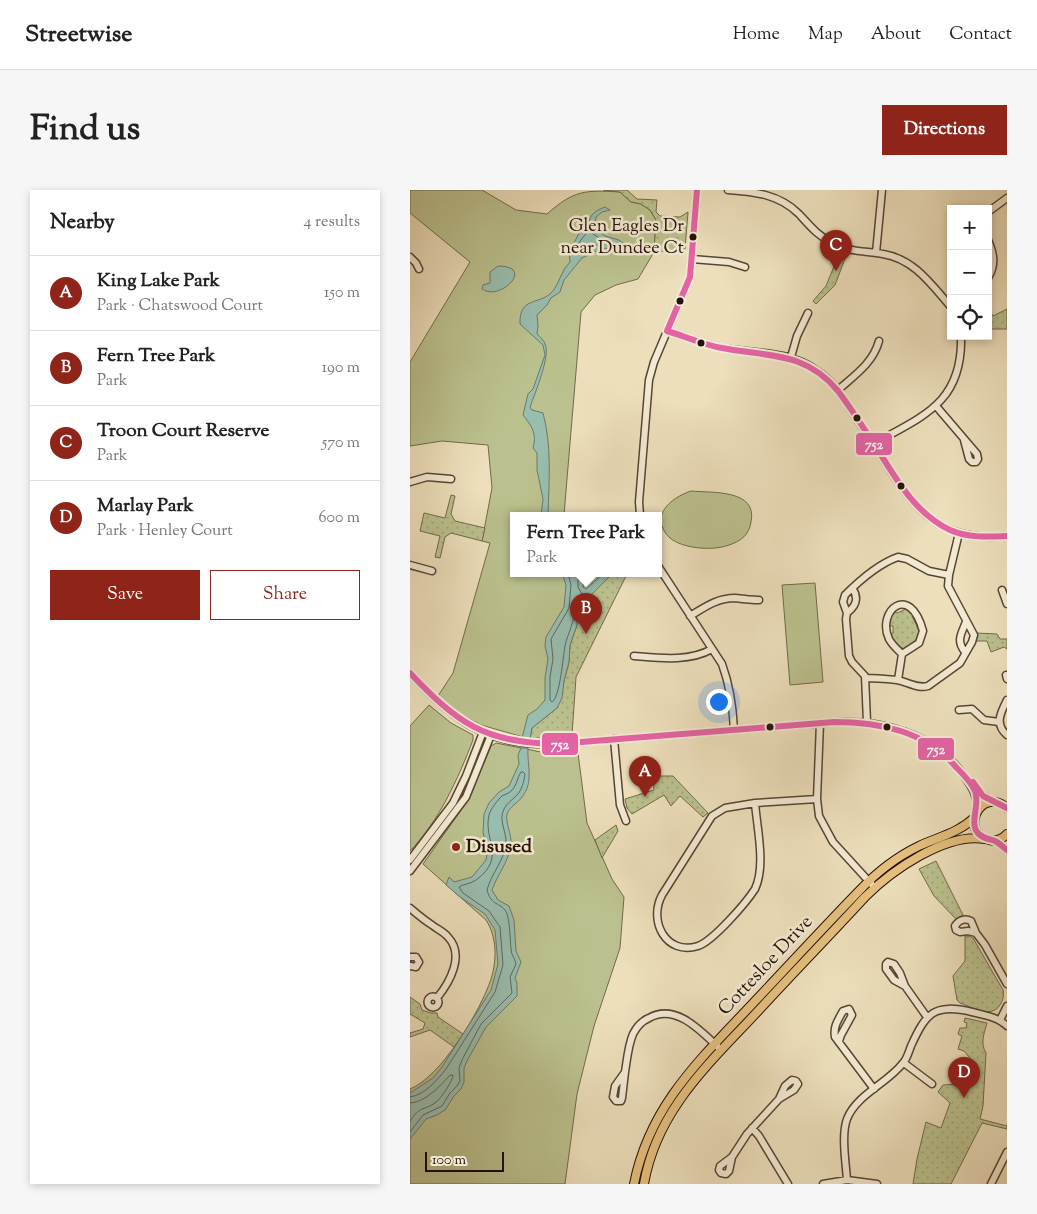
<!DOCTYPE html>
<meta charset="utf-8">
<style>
:root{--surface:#fff;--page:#f6f6f6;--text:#222;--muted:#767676;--line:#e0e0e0;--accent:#8f2418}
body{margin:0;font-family:"Sorts Mill Goudy",serif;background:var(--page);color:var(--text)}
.controls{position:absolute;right:15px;top:15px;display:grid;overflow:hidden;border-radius:0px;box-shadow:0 2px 8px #0003}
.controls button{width:45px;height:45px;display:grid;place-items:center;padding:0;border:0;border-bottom:1px solid var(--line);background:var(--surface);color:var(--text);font:25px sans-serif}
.scale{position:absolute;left:15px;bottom:12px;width:79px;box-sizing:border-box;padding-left:5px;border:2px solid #251205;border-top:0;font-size:14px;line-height:18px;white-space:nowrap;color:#251205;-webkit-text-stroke:4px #f3ead3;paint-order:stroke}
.you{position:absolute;left:308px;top:511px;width:18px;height:18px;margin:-12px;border:4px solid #fff;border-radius:50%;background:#1a73e8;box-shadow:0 0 0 8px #1a73e833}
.badge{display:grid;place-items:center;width:32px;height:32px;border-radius:50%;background:var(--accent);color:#fff;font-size:16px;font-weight:700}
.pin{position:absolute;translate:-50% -41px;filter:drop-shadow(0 1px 2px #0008)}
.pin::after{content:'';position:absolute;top:26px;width:18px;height:15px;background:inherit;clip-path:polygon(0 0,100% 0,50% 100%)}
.popup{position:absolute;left:100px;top:322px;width:152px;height:65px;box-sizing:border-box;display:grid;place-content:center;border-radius:0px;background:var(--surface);filter:drop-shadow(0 1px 4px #0005);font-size:16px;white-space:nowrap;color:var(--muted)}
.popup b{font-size:19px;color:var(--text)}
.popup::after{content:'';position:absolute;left:50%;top:100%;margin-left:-10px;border:10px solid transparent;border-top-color:var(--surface)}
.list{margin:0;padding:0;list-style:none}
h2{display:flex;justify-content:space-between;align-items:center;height:65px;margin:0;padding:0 20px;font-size:21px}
h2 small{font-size:16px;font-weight:400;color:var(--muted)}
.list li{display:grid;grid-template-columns:32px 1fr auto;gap:15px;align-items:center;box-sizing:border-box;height:75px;padding:0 20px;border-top:1px solid var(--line)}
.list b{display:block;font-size:19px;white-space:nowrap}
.list p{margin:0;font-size:16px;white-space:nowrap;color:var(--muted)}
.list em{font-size:16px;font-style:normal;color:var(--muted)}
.actions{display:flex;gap:10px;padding:15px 20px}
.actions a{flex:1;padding:11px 0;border:1px solid var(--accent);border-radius:0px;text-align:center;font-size:18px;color:var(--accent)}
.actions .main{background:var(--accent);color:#fff}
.icon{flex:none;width:28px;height:28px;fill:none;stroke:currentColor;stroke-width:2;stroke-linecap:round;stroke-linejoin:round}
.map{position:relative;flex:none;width:597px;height:994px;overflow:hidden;border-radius:0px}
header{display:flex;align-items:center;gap:30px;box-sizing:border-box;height:70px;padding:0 25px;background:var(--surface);border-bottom:1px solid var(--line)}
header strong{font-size:24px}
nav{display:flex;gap:28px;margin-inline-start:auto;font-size:18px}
.intro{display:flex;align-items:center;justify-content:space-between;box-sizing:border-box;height:120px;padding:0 30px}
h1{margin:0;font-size:35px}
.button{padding:12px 22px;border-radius:0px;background:var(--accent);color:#fff;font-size:18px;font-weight:700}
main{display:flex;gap:30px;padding:0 30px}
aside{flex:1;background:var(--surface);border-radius:0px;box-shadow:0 2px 8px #0003}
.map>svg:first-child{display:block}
</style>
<header>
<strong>Streetwise</strong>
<nav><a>Home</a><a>Map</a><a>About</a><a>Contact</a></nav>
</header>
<div class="intro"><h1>Find us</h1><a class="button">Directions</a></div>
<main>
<aside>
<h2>Nearby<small>4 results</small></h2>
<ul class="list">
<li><span class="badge">A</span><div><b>King Lake Park</b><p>Park · Chatswood Court</p></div><em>150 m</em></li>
<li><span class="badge">B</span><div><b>Fern Tree Park</b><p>Park</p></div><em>190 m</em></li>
<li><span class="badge">C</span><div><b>Troon Court Reserve</b><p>Park</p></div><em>570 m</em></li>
<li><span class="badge">D</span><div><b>Marlay Park</b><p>Park · Henley Court</p></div><em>600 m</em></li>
</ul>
<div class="actions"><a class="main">Save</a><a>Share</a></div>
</aside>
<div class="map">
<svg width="597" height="994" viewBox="0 0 597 994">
<defs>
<pattern id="park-dots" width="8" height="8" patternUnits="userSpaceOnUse" patternTransform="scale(1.25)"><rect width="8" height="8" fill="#bbc18e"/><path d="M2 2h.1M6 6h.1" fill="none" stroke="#a1a579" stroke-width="1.8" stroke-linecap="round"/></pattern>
</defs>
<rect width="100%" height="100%" fill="#eddfbc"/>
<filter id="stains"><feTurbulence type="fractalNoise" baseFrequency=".004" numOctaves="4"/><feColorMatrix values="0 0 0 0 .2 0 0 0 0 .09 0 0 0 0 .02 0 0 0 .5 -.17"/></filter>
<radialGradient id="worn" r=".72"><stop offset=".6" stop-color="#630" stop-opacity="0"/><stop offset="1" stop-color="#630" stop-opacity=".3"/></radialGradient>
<path fill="#bbc18e" stroke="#706a4a" d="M0,0H72L106,20L137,24C164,0 175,0 210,2L221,12L231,14L240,20L246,30L244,62L228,89L206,95L185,105L171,122L154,325H104V383H173L159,472L122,538L120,549L71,535L45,521L28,506L43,483L80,353L72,351L82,298L78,255L32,251L0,256V172L60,72L0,23Z
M281,301C302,303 348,299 341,332C339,345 331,351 319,355C304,361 273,359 260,348C238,327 260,308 281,301Z
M405,393L413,492L380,495L372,395Z
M19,515L41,533L63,545V550C48,589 29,631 0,661V536Z
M86,553L136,563H168L177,633L202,689L214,707L210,758L184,836L167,904L155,994H0V899C31,887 71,820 81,789C87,770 87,747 76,730L13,674L59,609L81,556Z"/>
<path fill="url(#park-dots)" stroke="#706a4a" d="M193,0H217L227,9L247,10L246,22L250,26L270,27L278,22L275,59L244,62L246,30L240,20L231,14L221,12L210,2Z
M429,64L436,66L425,95L406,114L403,111L416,96Z
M578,118L583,126L597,119V139H578Z
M41,305L45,306L41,324L45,331L75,338L72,351L41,343L35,347L30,368L25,367L30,346L10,341L14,323L35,328Z
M173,383H230L217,384L166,487L162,545L120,549L122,538L147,518L159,472L160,455L166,438L172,414L180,405L173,397Z
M495,418L503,425L502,426L509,441L506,450L494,459C488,456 482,450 480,444L483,443V436H480V428L485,422L487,423L494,420Z
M566,443L587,444L590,449H597V459L594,457L581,462L577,451H566Z
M243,586H263L298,623L293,627L270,606L261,616L254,605L222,624L217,618L215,609L244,600Z
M206,635L208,641L192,668L185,650Z
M526,671L553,725L546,729L524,706L509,679Z
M555,746H559L563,748L593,800C594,806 593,810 590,815C581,829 562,817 550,813L547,810L543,786L555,771Z
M0,807L10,814L12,820L21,823H27L28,827L53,844L44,857L20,840L0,847V843L13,839L15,833L0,824Z
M555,828L577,833C574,844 570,853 576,863L573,916L570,929L597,936V939L572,933L541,994H503L507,969L516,932L531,938L540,913L528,902L533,895L547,894L560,868L554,861L548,859L552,846L548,844L550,838H556L557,833L554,832Z"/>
<path fill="#99bdae" stroke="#6b796a" d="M195,17L200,20L192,22L186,27L184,37L195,46L209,50L213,53L206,58L191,59L172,68L154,90L150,102L141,108L137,115L127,125L128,136L127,144C130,147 134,150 135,154C141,165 125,203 120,217L122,220L133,223C142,256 139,291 138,325H131L133,309L127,280V263L123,258C127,244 122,236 113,225L118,204L123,199L135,165L133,155L110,134C109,107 128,115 141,103C147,97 149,89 153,82C154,78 158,75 160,72L159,61L160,57L165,51L169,43L179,34C179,24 187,20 195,17Z
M88,76C126,76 90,112 72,99L73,95L80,93V82Z
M152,383H173V397L176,399L194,383H201L199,387L172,414L166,438L160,455L159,472L154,491L152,508L147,518L122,538L120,549L112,548L118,525L127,519L135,510V488L138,469L135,456L136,447L154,417L156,395Z
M111,558H118C117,575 124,592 112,607C108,613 100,616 97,624C95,632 102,645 101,654C99,672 87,685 82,700L88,710L99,716L104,730L106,761L111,772L105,788L107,793V806L76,837L57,871L54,878V892L51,899L44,906L35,920L27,925L16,929L0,949V903L23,888L32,877L81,800L88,774L85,740L75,724L50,707L36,695L39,687L44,692L62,687L76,670L78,659L73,643L74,624L79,613L89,602L99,596L109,574L108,565Z"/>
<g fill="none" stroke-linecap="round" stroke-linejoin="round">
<path stroke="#5f685a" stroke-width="1" d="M179,41L192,50V53L165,64C164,58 174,45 179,41Z
M158,383L161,395L159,418L141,449L143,469L140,487V510L142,512C150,507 153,467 155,456C156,449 159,444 161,437C165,426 165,415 172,404L168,397V383
M0,907C15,905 27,890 36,879L85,802L93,775L90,737L79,721L53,703L49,697C53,694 61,694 66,690C97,667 73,651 79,625C81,618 87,611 92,606C96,604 100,603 102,600C107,595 107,588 111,582H113L115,584C114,591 112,600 107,605C102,610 97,613 94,619C88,630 97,642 96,654C94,671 81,684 77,700C81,715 88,712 95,720C100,725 100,751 101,759C101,765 105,768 106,774L100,787L102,803L71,834L52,870L49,878L50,891L47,896L40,903L32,916L13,925L0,942
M0,913C16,912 30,896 40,885H43C43,890 31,909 26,912C15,921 10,915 0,931"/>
<g stroke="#574533" stroke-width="9">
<path id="minor" d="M318,0C345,2 369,4 389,24C400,36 409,47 424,54C439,62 456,61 473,64C504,69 521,94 541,117
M578,22L597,8
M578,50C584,64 586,75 578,88
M466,63L472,0
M0,67L6,73L9,79
M282,69L319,72L335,77
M257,141C275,146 293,154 312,158C345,164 377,160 406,180C424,191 434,209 445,226C457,244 469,262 480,280C511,328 537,352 597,346
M381,167L387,146L398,123
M428,200C445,185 463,173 469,151
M526,216L567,264L568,269L566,272H562L559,269L554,250
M463,254C513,226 553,213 551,146
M0,292L17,287L41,289
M230,325L229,312L239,190L244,172L280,87L287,0
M0,375L22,381
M248,376L312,474C320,496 323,517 324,540
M592,400L597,414
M437,423C446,416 449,409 443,399
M280,426C295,417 307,408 325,408C333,409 341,410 349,410
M555,462C546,451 551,444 556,432
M224,466C249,468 279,472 302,459
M0,483C43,531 79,557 146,554L424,532C472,530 522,543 552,583C561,596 568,604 567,621
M596,485L597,489
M455,488C466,488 477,489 487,490C498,492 507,499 518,496L550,473L562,452L564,445L538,396L539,385L549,343
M488,490L492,464L509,453L513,441C500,392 466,421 479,449C482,455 488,460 492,464
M597,510C591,522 584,534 597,545
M549,520L562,519L574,530L589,532
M457,532L455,486L442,472L439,466L436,429L437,423L433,412L435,405C449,391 468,374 488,367L497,369L519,381L539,385
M410,533L407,609L409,626L423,652L465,698
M204,549L210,615L216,631
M566,597L571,604L584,612
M345,613C347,638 356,676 345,699C336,713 303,751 288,756C256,766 238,731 252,705L302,626L315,618Z
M345,613L407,609
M584,650L597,660
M0,670L43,613L56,586L73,542
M0,681L56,607L81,545
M0,718C7,724 14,730 22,735C27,739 34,742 38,747C55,765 40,792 27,808
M566,743L558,741L550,742L546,740L545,736C549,730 555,728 561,731L566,743L575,755L597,794
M0,767H6L9,772L6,777L0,776
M495,796L490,783L484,774L478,772L476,774V779L484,790L495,796L517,827
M17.5 812a5.5 5.5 0 1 1 11 0a5.5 5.5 0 1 1-11 0Z
M590,830L597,816
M429,851L431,845L442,825L439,819L433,821C428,830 423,837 425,847L464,899
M494,873L522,894
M215,882C217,870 218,856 223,844C226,838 232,831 239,828C265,813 290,840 308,857
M215,882L212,908L211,911H206L203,907L205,896Z
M342,938L349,946L378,994
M322,967L310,976L309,980L311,983L316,984L319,981L322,967L337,944L369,909L384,900L388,894L386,891L382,890L375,896L369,909
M437,990C436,974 431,945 437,929C446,905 478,893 493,873C497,869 499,861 501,856C516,823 524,813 562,822C574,825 588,827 597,836
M413,994L437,990L467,994
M581,994L597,962"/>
</g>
<g stroke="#251205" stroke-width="10">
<path id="major" d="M597,618C570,595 549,643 579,650C586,652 592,649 597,644
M224,994C240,913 293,867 347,809C381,773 414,737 449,701C466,683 486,667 509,656C528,647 548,643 564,628
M234,994C247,919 300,873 349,820C384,782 420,745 455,707C481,681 536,642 575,649"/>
</g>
<use href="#minor" stroke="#f3ead3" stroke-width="6"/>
<use href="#major" stroke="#e6c07e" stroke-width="8"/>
<g stroke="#f3ead3" stroke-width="10">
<path id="bus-1" d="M257,141C275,146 293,155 312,158C358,167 395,161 428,201C443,221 457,243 471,265C489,294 508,325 540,340C558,348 578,347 597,346
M257,141L280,87L287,0
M0,483C47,533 75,553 146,554L424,532C470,532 515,541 546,577C553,584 561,592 565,601C571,615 557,635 570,645C575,649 580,649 585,651C589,653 593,657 597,660
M563,592L573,606L597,618"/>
</g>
<use href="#bus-1" stroke="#e463a4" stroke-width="6"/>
</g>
<g fill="#251205" stroke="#f3ead3" stroke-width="2">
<circle cx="283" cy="47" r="4.5"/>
<circle cx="270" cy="111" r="4.5"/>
<circle cx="291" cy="153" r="4.5"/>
<circle cx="447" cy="228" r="4.5"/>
<circle cx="491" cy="296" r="4.5"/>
<circle cx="360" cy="537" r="4.5"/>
<circle cx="477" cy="537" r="4.5"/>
</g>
<circle fill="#8f2418" stroke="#f3ead3" stroke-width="2" cx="46" cy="657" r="5"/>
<g text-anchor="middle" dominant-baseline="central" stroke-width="5" stroke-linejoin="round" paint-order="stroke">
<g font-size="18" fill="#251205" stroke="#f3ead3" text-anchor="end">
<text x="274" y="37">Glen Eagles Dr<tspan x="274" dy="22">near Dundee Ct</tspan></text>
</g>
<g font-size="19" font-weight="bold" fill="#251205" stroke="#f3ead3" text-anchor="start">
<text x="56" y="657">Disused</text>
</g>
<g font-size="19" fill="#251205" stroke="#f3ead3">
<text transform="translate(356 776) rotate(-47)">Cottesloe Drive</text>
</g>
</g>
<g stroke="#f3ead3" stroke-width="2">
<rect x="445" y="242" width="38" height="24" rx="5" fill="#e463a4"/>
<rect x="131" y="542" width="38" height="24" rx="5" fill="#e463a4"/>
<rect x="507" y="547" width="38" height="24" rx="5" fill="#e463a4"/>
</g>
<g font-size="14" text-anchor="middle" font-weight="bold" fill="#fff">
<text x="464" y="259">752</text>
<text x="150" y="559">752</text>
<text x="526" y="564">752</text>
</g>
<rect width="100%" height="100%" filter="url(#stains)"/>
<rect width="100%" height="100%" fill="url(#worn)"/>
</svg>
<div class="controls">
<button>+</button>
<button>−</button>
<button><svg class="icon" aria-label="locate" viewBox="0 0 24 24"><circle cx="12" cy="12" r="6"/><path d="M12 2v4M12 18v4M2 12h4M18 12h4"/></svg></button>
</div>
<div class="scale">100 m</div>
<div class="you"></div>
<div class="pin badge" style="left:235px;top:607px">A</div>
<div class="pin badge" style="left:176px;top:444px">B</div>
<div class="popup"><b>Fern Tree Park</b>Park</div>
<div class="pin badge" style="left:426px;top:81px">C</div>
<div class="pin badge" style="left:554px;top:908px">D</div>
</div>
</main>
